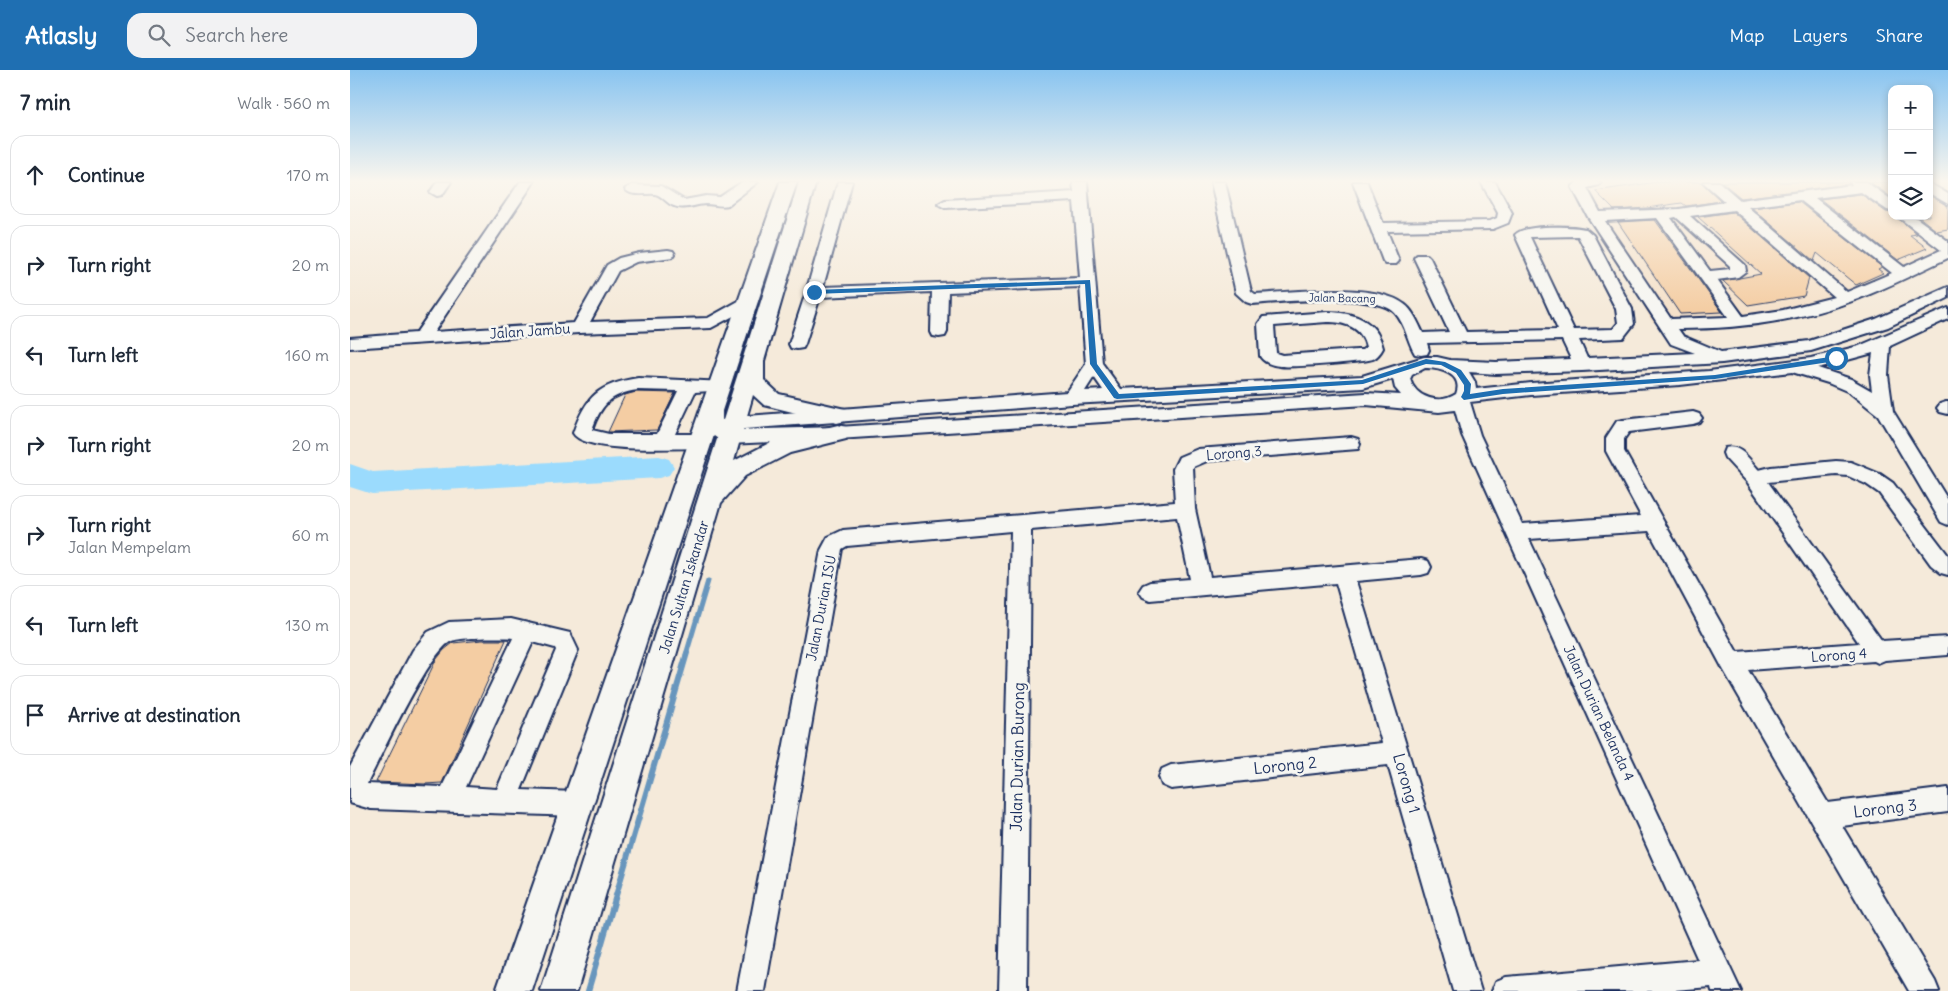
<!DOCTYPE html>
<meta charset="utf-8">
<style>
:root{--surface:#fff;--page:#f2f2f3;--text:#1f2937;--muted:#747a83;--line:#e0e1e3;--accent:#1f6fb2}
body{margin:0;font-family:Delius,sans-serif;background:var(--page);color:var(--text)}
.controls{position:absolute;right:15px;top:15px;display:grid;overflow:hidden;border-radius:10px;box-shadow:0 2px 8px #0003}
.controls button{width:45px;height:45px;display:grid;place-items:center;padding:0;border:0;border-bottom:1px solid var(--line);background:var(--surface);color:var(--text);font:25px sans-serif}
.stop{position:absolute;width:15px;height:15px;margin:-11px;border:4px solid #1f6fb2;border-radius:50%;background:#fff}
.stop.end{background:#1f6fb2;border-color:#fff;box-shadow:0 1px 5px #0008}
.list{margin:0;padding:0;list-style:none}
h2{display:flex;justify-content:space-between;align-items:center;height:65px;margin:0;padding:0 20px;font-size:21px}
h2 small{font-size:16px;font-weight:400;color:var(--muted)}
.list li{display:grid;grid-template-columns:32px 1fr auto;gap:15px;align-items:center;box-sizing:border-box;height:80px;margin:0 10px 10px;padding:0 10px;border:1px solid var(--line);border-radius:15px}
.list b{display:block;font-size:19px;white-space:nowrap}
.list p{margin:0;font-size:16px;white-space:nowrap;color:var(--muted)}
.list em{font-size:16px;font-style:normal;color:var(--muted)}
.icon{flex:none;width:28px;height:28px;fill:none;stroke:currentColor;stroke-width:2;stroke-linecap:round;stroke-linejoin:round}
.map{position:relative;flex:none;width:1598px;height:921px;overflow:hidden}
header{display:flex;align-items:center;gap:30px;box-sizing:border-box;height:70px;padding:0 25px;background:var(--accent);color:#fff}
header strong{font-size:24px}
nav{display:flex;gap:28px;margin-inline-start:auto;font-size:18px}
.search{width:350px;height:45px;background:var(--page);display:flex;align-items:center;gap:12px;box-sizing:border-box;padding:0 18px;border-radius:15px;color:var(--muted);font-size:19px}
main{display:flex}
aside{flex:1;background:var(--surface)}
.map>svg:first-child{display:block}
</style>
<header>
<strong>Atlasly</strong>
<div class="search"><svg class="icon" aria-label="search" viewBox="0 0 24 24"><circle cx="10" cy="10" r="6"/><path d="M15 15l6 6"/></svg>Search here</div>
<nav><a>Map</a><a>Layers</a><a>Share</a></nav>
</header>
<main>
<aside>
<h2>7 min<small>Walk · 560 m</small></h2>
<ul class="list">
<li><svg class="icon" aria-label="ahead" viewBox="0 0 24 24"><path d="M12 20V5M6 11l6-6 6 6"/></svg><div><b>Continue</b></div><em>170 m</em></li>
<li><svg class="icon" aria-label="right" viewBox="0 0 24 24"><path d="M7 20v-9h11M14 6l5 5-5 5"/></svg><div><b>Turn right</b></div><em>20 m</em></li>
<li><svg class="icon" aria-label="left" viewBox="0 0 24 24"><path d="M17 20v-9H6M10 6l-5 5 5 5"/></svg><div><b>Turn left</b></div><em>160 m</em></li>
<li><svg class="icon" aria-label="right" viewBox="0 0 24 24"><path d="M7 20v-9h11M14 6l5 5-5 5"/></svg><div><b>Turn right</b></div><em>20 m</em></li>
<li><svg class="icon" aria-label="right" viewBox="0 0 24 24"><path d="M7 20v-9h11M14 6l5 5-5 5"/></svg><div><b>Turn right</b><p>Jalan Mempelam</p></div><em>60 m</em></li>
<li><svg class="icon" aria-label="left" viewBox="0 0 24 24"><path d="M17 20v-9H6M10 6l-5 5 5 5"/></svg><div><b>Turn left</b></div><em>130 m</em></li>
<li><svg class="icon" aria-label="arrive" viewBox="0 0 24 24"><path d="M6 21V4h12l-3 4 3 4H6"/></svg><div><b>Arrive at destination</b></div></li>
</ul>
</aside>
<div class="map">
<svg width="1598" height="921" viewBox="0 0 1598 921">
<rect width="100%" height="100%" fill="#f5eada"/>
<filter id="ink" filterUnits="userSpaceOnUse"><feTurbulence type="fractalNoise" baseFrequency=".02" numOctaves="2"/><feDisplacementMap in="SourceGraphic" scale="10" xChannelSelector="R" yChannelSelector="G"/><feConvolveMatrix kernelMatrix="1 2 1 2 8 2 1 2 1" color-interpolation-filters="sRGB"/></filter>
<g filter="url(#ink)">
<path fill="#f5e1ca" d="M1248,112H1542V146H1579V112H1598V181L1500,226L1389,251L1302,252L1232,115Z"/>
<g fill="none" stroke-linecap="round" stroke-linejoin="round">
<path stroke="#6896bd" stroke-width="5" d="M336,585L358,511"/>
<path stroke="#6896bd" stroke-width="6" d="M238,921L337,583"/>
<path fill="#9bdbfd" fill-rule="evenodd" d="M309,386L319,389L324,397L319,405L309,408L22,424L0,417V394L23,402Z"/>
</g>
<path fill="#f4cda3" stroke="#1b2f5e" d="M1307,112H1351L1371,131L1336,136L1332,133L1297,138L1264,140L1245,121Z
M1372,112H1498L1499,114L1391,128Z
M1520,112H1542V128Z
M1511,124L1536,142L1542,143V146H1545L1567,164L1560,165L1577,178L1548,190L1470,129Z
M1579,125L1598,136V159L1587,161L1568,146H1579Z
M1449,132L1532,197L1528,199L1533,203L1506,215L1467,183L1464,191L1402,138Z
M1383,142L1459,208L1454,226L1398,235L1373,211L1411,204L1348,147Z
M1305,150L1354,217L1372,242L1330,244L1268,152Z
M286,322L325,323L307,360L258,362L275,325Z
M132,570H156L92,713L75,714L26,712L86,590L94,580L103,573Z"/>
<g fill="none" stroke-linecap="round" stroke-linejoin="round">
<g stroke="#1b2f5e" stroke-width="4">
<path id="minor" d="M87,112H101L92,125L87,126L80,122Z
M170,112H184L84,262L224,253L257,195L269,188L289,183L318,180L323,181L325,184L323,187L286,192L268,201L240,252L358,248L394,228H406L408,231L406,234L361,258L229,263L0,278V268L66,263Z
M392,112H408L378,135C370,137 363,134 355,134C344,135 334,140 324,136C317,134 312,125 305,124C296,123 281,127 275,119L282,115L311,116L334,130L356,126L370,127Z
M488,112H502L473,217L730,208L724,131L595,138L588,134L595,130L724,122L723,112H737L752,293L771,319L1012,306L1074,287H1087L1100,290L1146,292L1221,289L1212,270L1077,273L1079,280L1077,284L1071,285L1065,284C1057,271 1056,255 1045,243C1025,222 931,232 902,234L896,232L886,223L861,112H875L901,221L905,224C941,222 1026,212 1054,234C1063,240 1068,253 1073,263L1099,262L1064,188L1067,185H1077L1080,188L1116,262L1208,260L1165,165C1173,154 1223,156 1236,159L1243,165L1282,239L1284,254L1273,268L1229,270L1237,288L1345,283L1321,274L1238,147L1222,117L1227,112H1251L1249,115L1237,118L1250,142L1329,139L1375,132L1353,112H1369L1390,130L1502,115L1500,112H1516L1542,130V141L1537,140L1511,122L1465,128L1554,197L1591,180L1547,146H1564L1598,171V188C1568,202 1539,217 1508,229C1451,251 1389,259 1328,259L1333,266L1371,282L1459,271L1526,249L1598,217V228L1538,257L1461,281L1372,293L1232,301L1146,304L1119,302L1125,312L1126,319L1181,313L1359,301L1461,288L1509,276L1598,238V249L1540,276L1538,305L1543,341L1598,430V455L1591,452L1528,345L1499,322L1478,313L1442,302L1330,315L1181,325L1120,332L1130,365L1172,454L1291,446L1256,381V368L1267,351L1273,350L1343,342L1349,344L1352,348L1349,352L1343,354L1279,362L1274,369V381L1387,582L1509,573L1398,413L1375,388L1373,383L1375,378C1391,374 1399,390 1409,400L1421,397L1486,391L1501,392L1530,404L1543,413L1598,485V505L1591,503L1581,495L1529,423L1516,414L1498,406L1486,405L1418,412L1532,571L1598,567V585L1535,590L1528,593L1524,591L1398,600L1478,733L1598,718V742L1492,756L1585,911L1589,921H1559L1373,599L1299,461L1179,469L1391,921H1362L1361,917L1313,921H1142L1146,911L1156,907L1348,890L1112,365L1105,340L1089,342L1016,335L488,369L379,374C362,368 345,353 357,334L363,332L369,334L372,338V350L383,347L717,322L736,294L730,217L598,222L597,262L595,266L589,267L583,266L581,262L582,222L470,227L455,274L453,278L447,279L441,278L439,274L456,222ZM1450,130L1542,203L1497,222L1398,137ZM1384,140L1484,227L1433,240L1393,246L1367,210L1388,207L1396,201L1395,195L1340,146ZM1326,147L1380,196V199L1360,201L1321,148ZM1307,148L1378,247L1321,249L1255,151ZM1228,166L1266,239L1268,253L1263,259L1224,260L1180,167ZM1523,283L1520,305L1522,321L1501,309L1468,298ZM1075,298C1090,298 1114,304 1106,324C1090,335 1065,328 1060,309L1062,305ZM744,307L753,320L735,321ZM1043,309L1045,318L1051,325L1016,323L488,357L381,360L722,334L1013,318Z
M1003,112H1017L1033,153L1140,151L1147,148L1148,143L1131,112H1145L1162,143L1158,153L1143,159L1037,161L1049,191L1046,194H1036L1033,191Z
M1579,113L1598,124V134L1579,123Z
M977,242C1003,242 1027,250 1033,278C1031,282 1027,287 1023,289C1016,292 939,298 930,296C923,296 913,292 910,286L908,254L913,247ZM977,252C995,252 1012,257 1016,277L1012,280H1007L932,285L926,283L924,256Z
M288,308L376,312L379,316L376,320L345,322L325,364H351L357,366L360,371L357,376L351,378C326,378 235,384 223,363C236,326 249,314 288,308ZM288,320L328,321L307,364H259L242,360C251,335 260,324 288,320Z
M1596,332H1598V344L1590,342L1587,338L1590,334Z
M1001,367L1008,369L1010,374L1008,379L857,391L843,397L845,439L860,507L1071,489L1078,491L1081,497L1078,503L1071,505L1006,511L1131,921H1103L1038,695L821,719L812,715L809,707L812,699L821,695L1032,673L986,513L800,530L793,527L789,521L793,515L800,512L840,509L827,447L681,460L677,921H649L661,461L497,476L492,479L415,921H387L471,480L478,467L493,460L825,432L823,399L829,387L848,379Z
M161,549L220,563L228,580L171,720L227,722L236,725L239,734L236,743L227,746L21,739L0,733V697L63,580L78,562L99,552ZM163,568L92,717L17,714C30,688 80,579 102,571C111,567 152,567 163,568ZM183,572L205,578L206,580L147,719L116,717Z"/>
</g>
<g stroke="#1b2f5e" stroke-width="4">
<path id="major" d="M430,112H447L182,921H146Z
M449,112H466L414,291V310L429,324L495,339L498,345L495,351L487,353L414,335L403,325L384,391L425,370L488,355L496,357L499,363L496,369L440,383L395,406L371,433L227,921H191Z"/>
</g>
<use href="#minor" fill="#f6f6f2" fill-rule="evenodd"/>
<use href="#major" fill="#f6f6f2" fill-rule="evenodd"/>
</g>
</g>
<linearGradient id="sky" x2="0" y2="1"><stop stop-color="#89c4f0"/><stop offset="0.46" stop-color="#faf6ee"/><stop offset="1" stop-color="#faf6ee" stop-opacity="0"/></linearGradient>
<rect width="1598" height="241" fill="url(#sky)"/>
<path fill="#1f6fb2" d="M740,210L747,294L769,324L1012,310L1076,289L1095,292L1111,300L1121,314L1120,324L1153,319L1365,305L1486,286L1489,288L1486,291L1365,309L1153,324L1114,330L1111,327L1114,321V315L1106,303L1091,295L1076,294L1013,314L767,329L764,328L740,294L735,214L464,224L461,222L464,220Z"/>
<g text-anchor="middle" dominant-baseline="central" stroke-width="5" stroke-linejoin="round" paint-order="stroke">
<g font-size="11" fill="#1b2f5e" stroke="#f6f6f2">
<text transform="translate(992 228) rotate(1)">Jalan Bacang</text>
</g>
<g font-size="14" fill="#1b2f5e" stroke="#f6f6f2">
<text transform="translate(180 261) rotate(-4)">Jalan Jambu</text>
<text transform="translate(884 383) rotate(-5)">Lorong 3</text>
<text transform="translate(334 517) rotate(-73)">Jalan Sultan Iskandar</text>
<text transform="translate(471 538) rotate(-79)">Jalan Durian ISU</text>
<text transform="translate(1489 585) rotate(-4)">Lorong 4</text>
<text transform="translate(1249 643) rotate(65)">Jalan Durian Belanda 4</text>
</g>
<g font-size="16" fill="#1b2f5e" stroke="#f6f6f2">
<text transform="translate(667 687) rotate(-89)">Jalan Durian Burong</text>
<text transform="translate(935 695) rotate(-6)">Lorong 2</text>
<text transform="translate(1057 713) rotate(74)">Lorong 1</text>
<text transform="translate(1535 738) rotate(-7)">Lorong 3</text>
</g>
</g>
</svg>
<div class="controls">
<button>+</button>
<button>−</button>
<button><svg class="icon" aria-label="layers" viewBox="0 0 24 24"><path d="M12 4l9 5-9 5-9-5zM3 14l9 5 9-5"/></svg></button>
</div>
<div class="stop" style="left:1486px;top:288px"></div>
<div class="stop end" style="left:464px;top:222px"></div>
</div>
</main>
